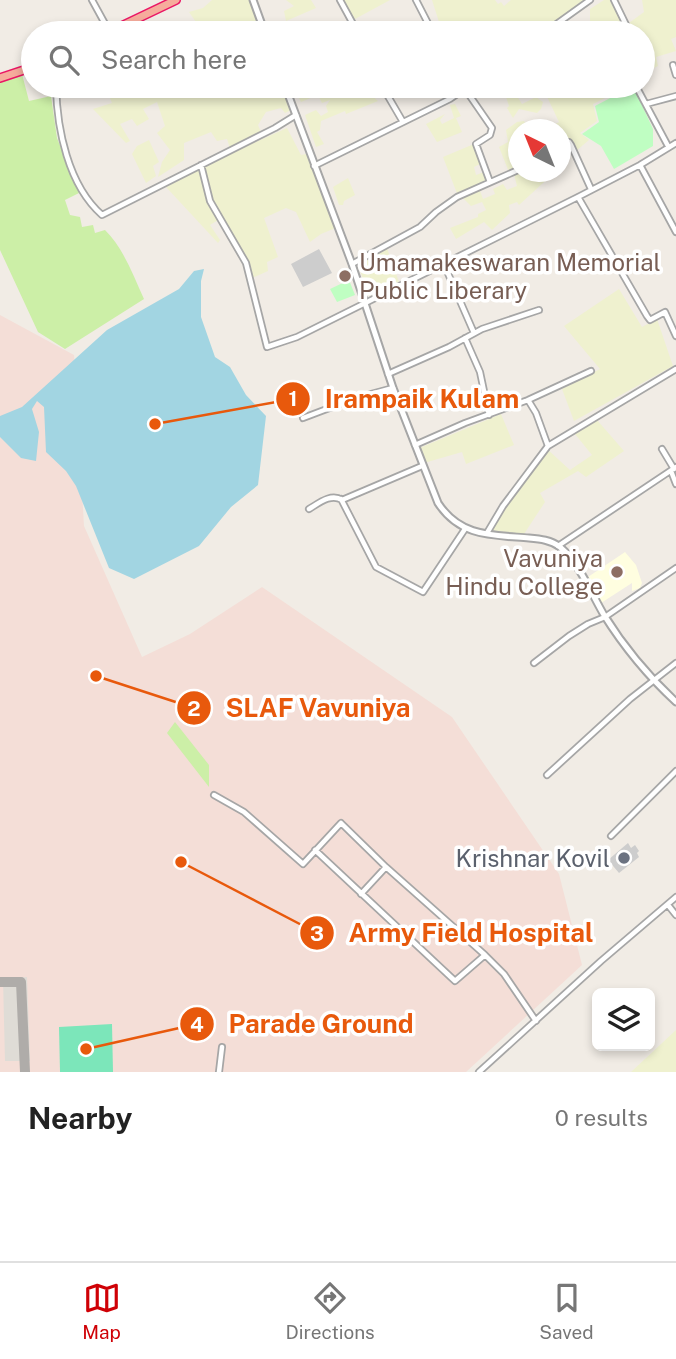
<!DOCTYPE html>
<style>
:root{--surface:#fff;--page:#f6f6f6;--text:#222;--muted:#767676;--line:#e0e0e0;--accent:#cf0006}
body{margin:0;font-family:"Public Sans",sans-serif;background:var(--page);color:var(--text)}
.controls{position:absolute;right:21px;bottom:21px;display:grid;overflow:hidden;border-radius:10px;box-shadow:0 4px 10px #0003}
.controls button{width:63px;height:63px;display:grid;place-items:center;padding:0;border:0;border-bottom:2px solid var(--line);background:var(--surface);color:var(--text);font:35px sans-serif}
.compass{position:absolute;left:508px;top:119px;width:63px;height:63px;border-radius:50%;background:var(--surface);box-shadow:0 4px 10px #0003;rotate:317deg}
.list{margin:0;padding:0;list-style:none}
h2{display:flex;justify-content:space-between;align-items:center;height:91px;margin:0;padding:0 28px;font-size:30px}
h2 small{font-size:23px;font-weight:400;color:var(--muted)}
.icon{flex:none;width:38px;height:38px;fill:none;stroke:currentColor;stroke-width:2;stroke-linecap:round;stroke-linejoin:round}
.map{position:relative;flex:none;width:676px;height:1072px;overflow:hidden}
.search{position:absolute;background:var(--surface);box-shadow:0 4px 10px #0003;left:21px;right:21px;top:21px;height:77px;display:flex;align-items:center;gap:18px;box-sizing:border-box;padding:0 24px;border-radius:38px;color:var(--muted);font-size:26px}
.sheet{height:189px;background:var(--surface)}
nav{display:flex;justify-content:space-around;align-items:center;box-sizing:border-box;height:98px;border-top:2px solid var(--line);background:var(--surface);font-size:19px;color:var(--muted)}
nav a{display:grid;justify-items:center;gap:4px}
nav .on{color:var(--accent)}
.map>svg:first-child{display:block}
</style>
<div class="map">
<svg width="676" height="1072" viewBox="0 0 676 1072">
<rect width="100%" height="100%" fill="#f1ece5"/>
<path fill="#fffee0" d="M625,552L636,565L642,583L640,588L632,591V583L598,605L585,579Z"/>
<path fill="#cdcdcd" d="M319,249L332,273L303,287L291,264Z
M628,843L631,848L635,845L639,851L637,853L639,857L619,873L608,860Z"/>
<path fill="#f4ded7" d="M0,315L74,355L84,526L142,657L190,634L262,587L452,717L559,874L582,965L466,1072H0Z"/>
<path fill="#dfdcd6" d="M27,977L30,1061H5L3,979Z"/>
<path fill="#eff1cf" d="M212,0H256L268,33H223L225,25L219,23L202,33L193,31L198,25L189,12L203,8Z
M286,0H311L316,8L286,21L284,11L294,6Z
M343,0H390L355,19Z
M432,0H495L498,4L501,2L504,6L511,0H589L541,33H435L432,27L439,22Z
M604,0H611L628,33H582L580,26L590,23V9Z
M642,0H676V37L671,39L676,51L656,57L658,66L649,70L647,60L643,61V33H633L629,23L644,12Z
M105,86H285L293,109L285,113L281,108L266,112L258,125L261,132L230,148L227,139L217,141L211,132L184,143V160L158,177L162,162L170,150L157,133L165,126L157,102L143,109L149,119L137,126L132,119L120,124L130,141L126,143L93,109L112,103Z
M304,86H351L353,94L362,90L366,95L370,94L378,101L346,114L345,111L321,121L320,130L317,132L324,144L316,147L305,115L316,110L321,116L328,112L326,106L330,100L322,103L318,95L301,102L296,92L304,88Z
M518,86H524L515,93L522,104L536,97L543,102L541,109L537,113L519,109L513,118L507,108L509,106L505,94Z
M542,86H629L593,104L597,121L580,133L589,140L576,151L570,140L561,145L560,130L547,129L559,122Z
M455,104L461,116L456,118L462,132L437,142L426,124L445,114L440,120L442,124L454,118L450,105Z
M524,121L528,129L518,130V167L509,172L499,147L508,142L506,130L517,122Z
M287,128L301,155L312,153L338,227L321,234L310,242L296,212L286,208L264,218L278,257L267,262L268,271L252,278L247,263L211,200L202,166Z
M149,140L159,162L153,166L156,176L146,183L132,154L137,146Z
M474,144L480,164L474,167L476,175L484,172L488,181L458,196L443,157Z
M200,169L209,201L220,219L210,225L220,240L218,243L166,187Z
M519,172H555L519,205L517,202L509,205L510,213L492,230L484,222L456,239L450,228L478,217V214L486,210L482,202L471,206L462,197L479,188L483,199L495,194L493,189L503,184L507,190L517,186L514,174Z
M348,178L355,195L344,201L343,205H339L333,187Z
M387,248L399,282L368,296L358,263Z
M619,289L642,327L657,319L673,366L574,421L562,389L600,369L564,326Z
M501,414L514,445L466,464L462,452L424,463L417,449Z
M597,420L624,451L586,477L578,471L540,493L545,502L524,534L488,530L547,449L570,470L592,455L575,434Z
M676,1030V1072H631Z"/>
<path fill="#ccefa7" d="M22,74L29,101L51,96L57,138L79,193L65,200L70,215L80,217L82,227L93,225L95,233L105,230C124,249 133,275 144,299L65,349L38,332L0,250V81Z
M175,722L209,765V787L167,733Z"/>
<path fill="#bffec2" d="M633,86L653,129V146L614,169L601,146L582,134L599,122L595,106Z
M349,280L355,295L337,302L330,289Z"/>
<path fill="#7ce6ba" d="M112,1024L113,1072H60L59,1027Z"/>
<path fill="#a2d5e2" d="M204,269L201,281V317L215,357L230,367L246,395L266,416L258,485L231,507L199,546L134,579L109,568L76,486L66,471L46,452L44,407L37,401L32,409L39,432L36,461L21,458L0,437V416L22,407L107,330L179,289L194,271Z"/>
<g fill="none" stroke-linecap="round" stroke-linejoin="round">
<path stroke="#afaca9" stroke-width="10" d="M0,982H21L25,1072"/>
<g stroke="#a6a6a6" stroke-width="8">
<path id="minor" d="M92,0L109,31
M340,0L358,33
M416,0L433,33
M614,0L630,33
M544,33L590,0
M673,65L676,75
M56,86C57,129 68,185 102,215L275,128L296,115
M382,86L403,122
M463,86L492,128L490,135L476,144L490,182
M636,86L668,146
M646,104L676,96
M560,146L569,142L571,145L591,189
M201,165L210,201L246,263L267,347L297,337L578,197L640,165L676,143
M640,165L676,232
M314,166L450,99L469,86
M578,197L647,316L650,320L665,312L676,336
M443,262L474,333
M352,264L420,227L436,212L457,197L518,170
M465,338L480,372L489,415
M388,374L449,347L482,329L539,310
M528,400L536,413L548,446
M303,418L356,398L393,388
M415,445L465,423L528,400L591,371
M662,449L674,469
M671,471L676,484
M341,499L376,567L423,592L465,529
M309,509C319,503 331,493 342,500L422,466
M487,533L503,506L548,446L676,369
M558,546L676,467
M534,663L569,636L588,624L605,617L676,568
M547,775L630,699L676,663
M214,795L244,812L303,864L341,823L386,867L485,955L504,974L536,1021
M611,836L676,771
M315,850L455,981L485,955
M361,894L386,867
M668,905L676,915
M219,1072L222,1047
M479,1072L601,961L676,897"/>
</g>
<g stroke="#a6a6a6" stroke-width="9">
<path id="tertiary" d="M253,0L265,33
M285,86L352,264L393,388L438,503C460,537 492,535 529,538C540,539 551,540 560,547C580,564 591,593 604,615C624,647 648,676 676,702"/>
</g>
<g stroke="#ea1765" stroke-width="10">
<path id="trunk" d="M107,33L176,0
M0,78L33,67"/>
</g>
<use href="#minor" stroke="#fff" stroke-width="4.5"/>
<use href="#tertiary" stroke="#fff" stroke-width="5"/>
<use href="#trunk" stroke="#f6ac9c" stroke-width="7"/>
</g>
<g fill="#8d6e63" stroke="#fff" stroke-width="2.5">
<circle cx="345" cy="276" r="7"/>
<circle cx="617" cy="572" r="7"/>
</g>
<circle fill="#6b7280" stroke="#fff" stroke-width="2.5" cx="624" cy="858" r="7"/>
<g text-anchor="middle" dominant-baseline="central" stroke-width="7" stroke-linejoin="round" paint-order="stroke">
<g font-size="24" fill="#785e54" stroke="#fff" text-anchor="start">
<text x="359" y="262">Umamakeswaran Memorial<tspan x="359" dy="28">Public Liberary</tspan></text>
<text x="603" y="558" text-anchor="end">Vavuniya<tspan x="603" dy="28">Hindu College</tspan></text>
</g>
<g font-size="24" fill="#5b616d" stroke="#fff" text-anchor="end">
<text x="610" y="858">Krishnar Kovil</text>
</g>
</g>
<path fill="none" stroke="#e8590c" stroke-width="2.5" d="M155 424L293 399M96 676L194 708M181 862L317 933M86 1049L197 1024"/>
<g fill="#e8590c" stroke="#fff" stroke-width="2.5">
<circle cx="155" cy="424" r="7"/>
<circle cx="96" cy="676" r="7"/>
<circle cx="181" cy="862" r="7"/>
<circle cx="86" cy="1049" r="7"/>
<circle cx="293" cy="399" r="18"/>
<circle cx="194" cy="708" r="18"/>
<circle cx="317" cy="933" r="18"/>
<circle cx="197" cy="1024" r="18"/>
</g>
<g font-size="21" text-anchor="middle" font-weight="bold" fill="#fff">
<text x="293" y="406">1</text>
<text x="194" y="716">2</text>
<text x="317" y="941">3</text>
<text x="197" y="1032">4</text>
</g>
<g font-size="26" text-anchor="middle" font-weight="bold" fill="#e8590c" stroke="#fff" stroke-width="7" stroke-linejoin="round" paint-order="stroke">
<text x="422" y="408">Irampaik Kulam</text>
<text x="318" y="717">SLAF Vavuniya</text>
<text x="471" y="942">Army Field Hospital</text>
<text x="321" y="1033">Parade Ground</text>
</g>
</svg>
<div class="controls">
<button><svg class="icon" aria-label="layers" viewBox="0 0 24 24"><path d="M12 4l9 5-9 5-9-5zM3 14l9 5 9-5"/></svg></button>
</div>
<svg class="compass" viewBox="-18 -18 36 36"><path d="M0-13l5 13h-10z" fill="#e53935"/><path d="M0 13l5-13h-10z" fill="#767676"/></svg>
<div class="search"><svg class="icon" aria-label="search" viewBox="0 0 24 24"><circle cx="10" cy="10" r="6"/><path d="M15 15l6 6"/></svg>Search here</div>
</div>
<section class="sheet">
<h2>Nearby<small>0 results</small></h2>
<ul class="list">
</ul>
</section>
<nav>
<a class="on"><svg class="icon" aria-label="map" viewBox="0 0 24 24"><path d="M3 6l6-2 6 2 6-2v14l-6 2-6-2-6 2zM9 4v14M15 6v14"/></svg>Map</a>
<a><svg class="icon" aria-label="directions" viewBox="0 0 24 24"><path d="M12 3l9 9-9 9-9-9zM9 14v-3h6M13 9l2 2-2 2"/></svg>Directions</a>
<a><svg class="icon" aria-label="saved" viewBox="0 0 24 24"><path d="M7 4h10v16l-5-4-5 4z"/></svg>Saved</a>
</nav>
